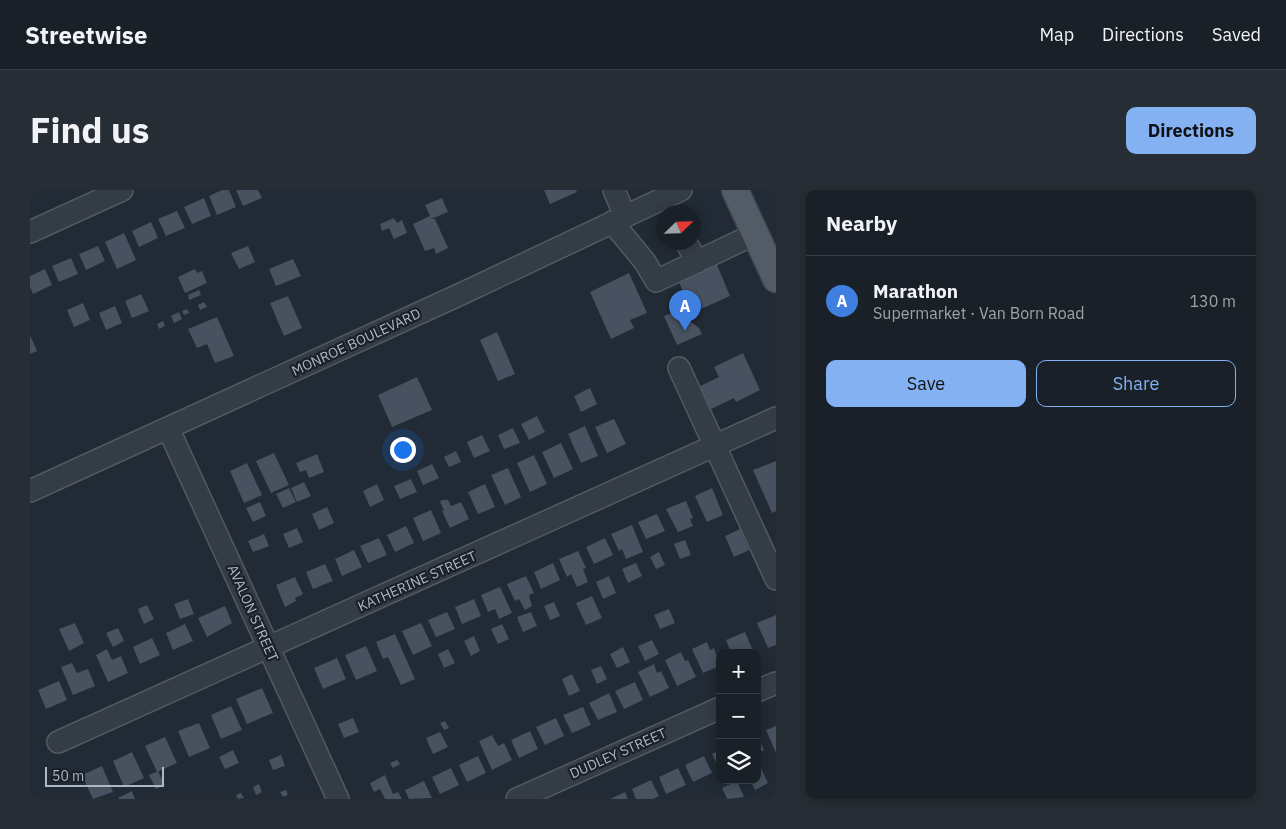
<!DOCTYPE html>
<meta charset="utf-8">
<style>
:root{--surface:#192028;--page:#262d34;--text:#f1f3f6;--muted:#9fa3a8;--line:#373e45;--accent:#84b1f2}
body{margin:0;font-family:"IBM Plex Sans",sans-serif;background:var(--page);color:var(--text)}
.controls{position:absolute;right:15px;bottom:15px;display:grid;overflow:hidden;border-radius:10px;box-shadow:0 2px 12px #0003}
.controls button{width:45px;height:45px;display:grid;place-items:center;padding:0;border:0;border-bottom:1px solid var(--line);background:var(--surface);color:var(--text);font:25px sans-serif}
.compass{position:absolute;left:626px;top:15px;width:45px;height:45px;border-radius:50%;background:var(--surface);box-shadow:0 2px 12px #0003;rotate:67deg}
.scale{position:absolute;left:15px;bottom:12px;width:119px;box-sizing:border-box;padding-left:5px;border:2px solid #aeb7c3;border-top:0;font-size:14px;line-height:18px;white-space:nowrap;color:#aeb7c3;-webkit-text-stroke:4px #1a212b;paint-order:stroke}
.you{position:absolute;left:372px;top:259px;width:18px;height:18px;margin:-12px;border:4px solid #fff;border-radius:50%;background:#1a73e8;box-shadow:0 0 0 8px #1a73e833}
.badge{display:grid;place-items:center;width:32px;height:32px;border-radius:50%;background:var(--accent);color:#fff;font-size:16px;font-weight:700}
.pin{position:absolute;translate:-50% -41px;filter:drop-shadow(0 1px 2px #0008)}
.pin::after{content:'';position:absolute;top:26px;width:18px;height:15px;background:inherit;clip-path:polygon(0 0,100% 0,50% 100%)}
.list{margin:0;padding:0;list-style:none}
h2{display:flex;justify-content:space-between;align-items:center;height:65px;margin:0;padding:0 20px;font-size:21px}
h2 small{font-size:16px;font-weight:400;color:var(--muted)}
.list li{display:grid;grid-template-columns:32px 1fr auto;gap:15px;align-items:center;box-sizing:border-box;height:90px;padding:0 20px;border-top:1px solid var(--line)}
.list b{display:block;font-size:19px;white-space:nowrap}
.list p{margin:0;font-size:16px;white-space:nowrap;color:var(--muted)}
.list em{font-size:16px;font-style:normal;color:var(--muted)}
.actions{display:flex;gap:10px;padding:15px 20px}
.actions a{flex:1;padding:11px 0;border:1px solid var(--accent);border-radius:10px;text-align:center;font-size:18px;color:var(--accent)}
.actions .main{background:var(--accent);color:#111}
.icon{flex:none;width:28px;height:28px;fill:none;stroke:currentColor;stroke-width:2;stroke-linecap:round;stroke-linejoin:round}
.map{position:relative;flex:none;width:746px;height:609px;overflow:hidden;border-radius:10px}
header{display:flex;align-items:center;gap:30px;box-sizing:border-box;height:70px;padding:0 25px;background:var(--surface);border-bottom:1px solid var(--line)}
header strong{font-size:24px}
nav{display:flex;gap:28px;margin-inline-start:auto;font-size:18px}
.intro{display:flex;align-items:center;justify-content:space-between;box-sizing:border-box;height:120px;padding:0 30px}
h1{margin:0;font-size:35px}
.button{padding:12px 22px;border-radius:10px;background:var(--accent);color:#111;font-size:18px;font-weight:700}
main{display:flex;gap:30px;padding:0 30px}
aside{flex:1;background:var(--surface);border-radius:10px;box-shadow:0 2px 12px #0003}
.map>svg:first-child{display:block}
</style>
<header>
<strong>Streetwise</strong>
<nav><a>Map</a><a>Directions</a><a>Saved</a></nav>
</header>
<div class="intro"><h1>Find us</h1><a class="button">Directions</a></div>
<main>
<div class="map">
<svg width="746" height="609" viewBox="0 0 746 609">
<rect width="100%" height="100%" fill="#212a35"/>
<path fill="#47515f" d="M192,0H199L206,17L187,25L179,6Z
M206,0H228L232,8L213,16Z
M514,0H546L547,2L520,14Z
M174,8L181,26L162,34L154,17Z
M412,8L418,22L401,29H405L418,58L406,64L404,58L395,61L383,34L400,26L395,15Z
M147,21L155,38L136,46L128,29Z
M364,28L367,33L372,30L377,43L364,49L359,38L352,41L350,34Z
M121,32L128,48L109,57L102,41Z
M94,43L106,70L87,79L75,52Z
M68,56L75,71L56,80L49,64Z
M218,56L225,72L209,79L201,63Z
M41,68L48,84L29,92L22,76Z
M263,69L271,86L246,96L239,79Z
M687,75L700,106L662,123L649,92Z
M15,79L22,95L3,104L0,97V86Z
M165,79L167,83L172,81L177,93L155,103L148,87Z
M599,83L617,123L600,130L604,138L581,149L560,102Z
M169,100L171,105L159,110L158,105Z
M111,104L119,121L102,128L95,111Z
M258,106L272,138L254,146L240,113Z
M174,112L177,117L170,120L168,115Z
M53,113L60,130L44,137L37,120Z
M85,116L92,133L76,140L69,123Z
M157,119L159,123L154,125L152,121Z
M646,121L669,138L672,144L647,155L634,126Z
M149,122L152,129L144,133L141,126Z
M187,127L204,166L185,173L177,154L167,158L158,139Z
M133,131L135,136L129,139L127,134Z
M467,142L485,184L468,191L450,150Z
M0,145L7,161L0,164Z
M713,163L730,200L706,212L704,208L677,221L666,198L689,187L684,177Z
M387,187L402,220L362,237L348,205Z
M560,198L567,214L551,222L544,206Z
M507,226L515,242L499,250L491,234Z
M584,229L596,254L577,263L565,237Z
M555,236L568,266L551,273L538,244Z
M483,238L490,253L474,259L468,245Z
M452,245L460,261L444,268L437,252Z
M531,253L543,279L524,288L512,262Z
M426,261L431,272L419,277L414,267Z
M244,263L259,295L241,303L226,271Z
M287,264L294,282L279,288L276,280L270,282L266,273Z
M504,265L517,294L500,302L487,273Z
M746,271V321L742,323L723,280Z
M217,273L232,305L214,313L200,281Z
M402,274L409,288L393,295L387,281Z
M478,278L491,307L475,315L461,285Z
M381,289L387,302L370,309L364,296Z
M274,292L281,306L267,312L261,298Z
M347,294L354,310L340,317L333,301Z
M455,294L465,317L448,324L438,302Z
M259,298L266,312L253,318L246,304Z
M682,298L693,325L677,332L665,306Z
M412,310H418L421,316L431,312L439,329L420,338L412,321L414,320L410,312Z
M656,311L663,328L660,329L663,336L648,342L636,319Z
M230,312L236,326L223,332L216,318Z
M297,317L304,333L289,340L282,324Z
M401,320L411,343L393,351L383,328Z
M627,324L635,341L616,349L608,332Z
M602,335L613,362L596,369L592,359L589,361L581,344Z
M376,336L384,353L365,362L357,345Z
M267,338L273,352L259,358L253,344Z
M710,339L719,360L704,367L695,346Z
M234,344L239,356L223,362L218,351Z
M349,348L357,365L338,373L330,356Z
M575,348L583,365L564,374L556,357Z
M655,350L661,365L650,369L644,354Z
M324,360L332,377L312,386L305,369Z
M548,361L556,378L553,379L558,392L547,397L541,384L537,387L529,369Z
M629,362L635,375L626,379L620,367Z
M523,373L530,390L511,399L504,382Z
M606,373L612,386L598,393L592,379Z
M295,374L303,391L283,399L276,382Z
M496,386L504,403L499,405L502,416L495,420L489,409L485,411L477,394Z
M579,386L586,403L573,409L566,392Z
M265,387L273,404L265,408L266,411L255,417L246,395Z
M470,397L482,423L469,429L465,419L458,422L451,405Z
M562,406L572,428L556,435L546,413Z
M158,409L164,424L150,429L144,414Z
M444,409L451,426L432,434L425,417Z
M524,412L530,426L520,430L514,416Z
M117,415L124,429L114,434L108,419Z
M195,416L202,433L177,447L168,428Z
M639,419L645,433L630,439L624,425Z
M417,422L425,439L406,447L398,430Z
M501,422L507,436L493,442L487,427Z
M746,425V455L738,458L727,433Z
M45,433L54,453L39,461L29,439Z
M391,433L402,456L383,465L372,441Z
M155,434L163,451L143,460L136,443Z
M472,434L479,449L468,454L461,439Z
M88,438L94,451L83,457L76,443Z
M715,442L724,463H701L696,450Z
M365,444L385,489L371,495L358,467L353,469L346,452Z
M444,446L450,461L441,466L434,451Z
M122,448L130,465L110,474L103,457Z
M622,450L629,464L615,471L608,456Z
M677,452L680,460L684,458L690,476L673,483L662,459Z
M336,456L347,481L326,490L315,465Z
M593,457L600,472L587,478L580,464Z
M77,459L82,470L91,466L98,483L78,492L66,465Z
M418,459L425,473L414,478L408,464Z
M651,462L655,471L658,470L666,487L647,496L635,470Z
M307,468L316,489L293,499L284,478Z
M42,473L47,483L58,479L65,496L43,505L31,477Z
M624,474L627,483L631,481L639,498L620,507L608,482Z
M571,476L577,489L567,494L561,480Z
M542,484L550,501L539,506L532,489Z
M29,491L37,510L16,519L8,500Z
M605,492L613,510L594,519L585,501Z
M232,498L243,523L217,534L206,509Z
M579,503L587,522L568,530L559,513Z
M201,516L212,540L191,549L181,525Z
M553,517L561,535L542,543L533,525Z
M323,528L329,542L314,548L308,534Z
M526,528L534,546L515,555L506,537Z
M415,531L419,538L414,540L410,533Z
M169,533L180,558L159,567L148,541Z
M746,536V563L736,540Z
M500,541L508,559L489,568L481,550Z
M410,542L418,557L403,564L396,548Z
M727,544L734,560L727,563Z
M462,545L468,556L474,553L482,570L462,580L449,551Z
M135,547L147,573L127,582L115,556Z
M203,560L209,573L195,579L189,567Z
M690,560V581L682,564Z
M102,562L114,588L94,597L83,571Z
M251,565L255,576L243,580L239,570Z
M448,566L456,583L437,592L429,575Z
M674,566L682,583L663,592L655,575Z
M367,570L370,574L363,578L360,573Z
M72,576L83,602L63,609L52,585Z
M421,578L429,595L410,604L402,587Z
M648,578L656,595L636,604L629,587Z
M731,578L738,593L725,600L720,590H727V580Z
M128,581L135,595L126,599L119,585Z
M355,585L363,604L368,602L372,609H355L350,599L344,602L340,593Z
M621,590L629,606L623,609H606L602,599Z
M394,591L402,608L379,609L375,600Z
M707,591L714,607L697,609L692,598Z
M229,594L232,602L226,605L223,597Z
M256,600L258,605L253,607L250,602Z
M102,601L105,609H89L88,608Z
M595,602L598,609H580Z
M211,603L214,608L208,609L206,605Z"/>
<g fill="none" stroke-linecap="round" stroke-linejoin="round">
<g stroke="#515a64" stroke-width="24">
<path id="minor" d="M584,0L595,26
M582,32L615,72L626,91L725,44
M0,42L92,0
M656,52L667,72
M649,178L746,389
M138,238L308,609
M0,301L431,104L651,0
M727,501L746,493
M28,552L746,228
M487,609L690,518"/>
</g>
<g stroke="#3d4550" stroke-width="29">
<path id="major" d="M705,0L746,89"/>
</g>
<use href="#minor" stroke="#343c46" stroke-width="21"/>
<use href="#major" stroke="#525b66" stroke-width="26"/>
</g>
<g text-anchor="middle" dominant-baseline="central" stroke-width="4.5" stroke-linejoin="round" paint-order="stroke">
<g font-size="14" fill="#aeb7c3" stroke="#1a212b">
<text transform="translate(326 152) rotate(-25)">MONROE BOULEVARD</text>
<text transform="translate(387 391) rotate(-24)">KATHERINE STREET</text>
<text transform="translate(223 423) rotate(66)">AVALON STREET</text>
<text transform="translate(588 563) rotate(-24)">DUDLEY STREET</text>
</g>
</g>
</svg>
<div class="controls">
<button>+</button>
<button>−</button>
<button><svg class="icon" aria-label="layers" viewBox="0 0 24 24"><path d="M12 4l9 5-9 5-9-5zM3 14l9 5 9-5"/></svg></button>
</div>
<svg class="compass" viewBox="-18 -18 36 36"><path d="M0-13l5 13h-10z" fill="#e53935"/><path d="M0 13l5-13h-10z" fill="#9fa3a8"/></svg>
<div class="scale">50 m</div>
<div class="you"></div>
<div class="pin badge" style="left:655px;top:141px;background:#3f7fe0">A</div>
</div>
<aside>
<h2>Nearby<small></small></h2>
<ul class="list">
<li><span class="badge" style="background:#3f7fe0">A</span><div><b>Marathon</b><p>Supermarket · Van Born Road</p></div><em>130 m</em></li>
</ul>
<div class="actions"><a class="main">Save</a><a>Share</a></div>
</aside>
</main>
